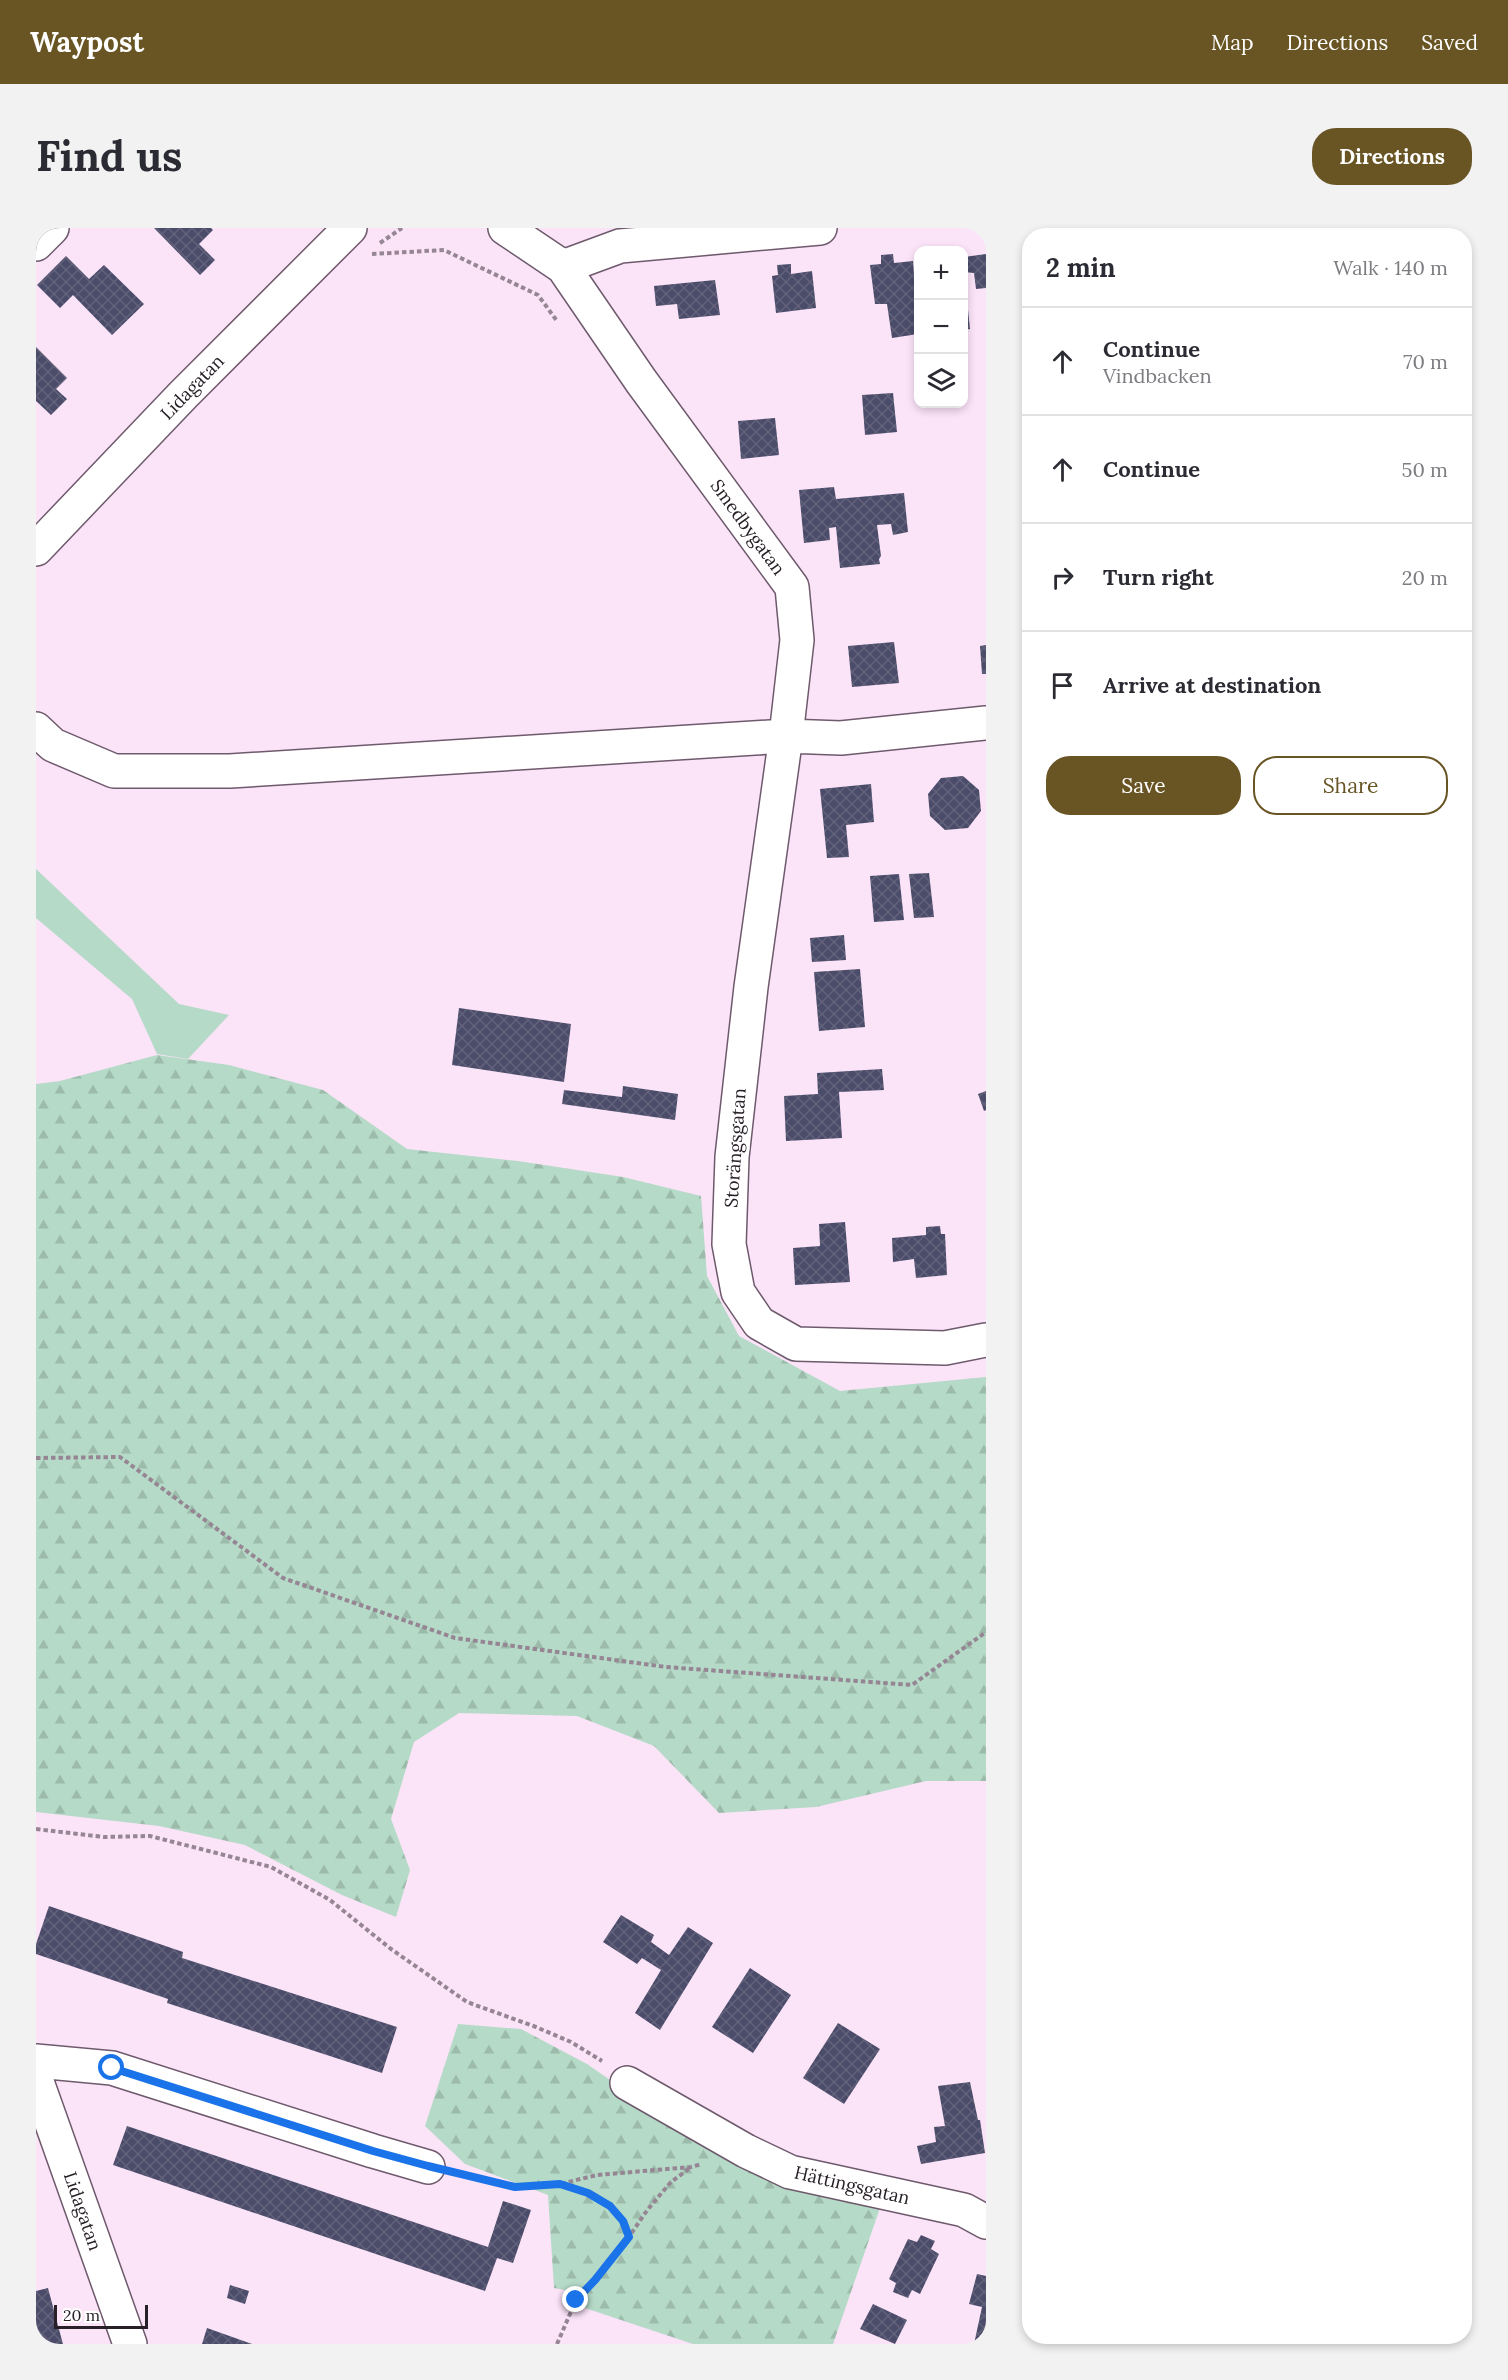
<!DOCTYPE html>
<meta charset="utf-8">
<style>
:root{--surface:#fff;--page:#f2f2f3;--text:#2b2b33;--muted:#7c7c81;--line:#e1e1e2;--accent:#695524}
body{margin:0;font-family:Lora,serif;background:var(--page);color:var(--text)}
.controls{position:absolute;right:18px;top:18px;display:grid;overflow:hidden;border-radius:12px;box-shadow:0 3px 9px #0003}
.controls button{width:54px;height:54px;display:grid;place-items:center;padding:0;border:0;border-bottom:2px solid var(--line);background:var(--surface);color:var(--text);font:30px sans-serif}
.scale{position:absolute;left:18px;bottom:15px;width:94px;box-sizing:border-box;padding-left:6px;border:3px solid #282027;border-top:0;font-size:16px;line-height:21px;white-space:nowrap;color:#282027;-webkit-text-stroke:4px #fff;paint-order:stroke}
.stop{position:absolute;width:18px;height:18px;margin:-14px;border:4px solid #1a73e8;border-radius:50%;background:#fff}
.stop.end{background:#1a73e8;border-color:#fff;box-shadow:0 2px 6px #0008}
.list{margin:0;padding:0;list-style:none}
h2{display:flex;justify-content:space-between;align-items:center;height:78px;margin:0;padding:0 24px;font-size:26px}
h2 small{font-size:20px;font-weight:400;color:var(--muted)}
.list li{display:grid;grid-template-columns:39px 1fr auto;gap:18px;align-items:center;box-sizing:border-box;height:108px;padding:0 24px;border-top:2px solid var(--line)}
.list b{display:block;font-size:22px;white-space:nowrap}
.list p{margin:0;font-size:20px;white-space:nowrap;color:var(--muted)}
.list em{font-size:20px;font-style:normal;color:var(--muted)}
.actions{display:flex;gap:12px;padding:18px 24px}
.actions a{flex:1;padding:14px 0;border:2px solid var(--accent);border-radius:24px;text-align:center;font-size:21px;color:var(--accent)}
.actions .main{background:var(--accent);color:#fff}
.icon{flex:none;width:33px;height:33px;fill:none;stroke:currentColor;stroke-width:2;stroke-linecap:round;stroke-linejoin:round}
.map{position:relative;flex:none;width:950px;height:2116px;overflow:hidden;border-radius:24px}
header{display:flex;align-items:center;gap:36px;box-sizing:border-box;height:84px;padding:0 30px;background:var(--accent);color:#fff}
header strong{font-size:28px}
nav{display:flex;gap:33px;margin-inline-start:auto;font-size:21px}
.intro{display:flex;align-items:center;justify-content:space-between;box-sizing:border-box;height:144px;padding:0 36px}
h1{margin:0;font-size:42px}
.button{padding:15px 27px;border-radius:24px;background:var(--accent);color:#fff;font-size:21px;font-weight:700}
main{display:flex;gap:36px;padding:0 36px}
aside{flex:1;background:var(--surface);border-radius:24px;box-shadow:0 3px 9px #0003}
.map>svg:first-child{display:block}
</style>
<header>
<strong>Waypost</strong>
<nav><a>Map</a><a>Directions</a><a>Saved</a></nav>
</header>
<div class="intro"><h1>Find us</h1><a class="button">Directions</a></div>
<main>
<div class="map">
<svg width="950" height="2116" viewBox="0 0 950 2116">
<defs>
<pattern id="forest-firs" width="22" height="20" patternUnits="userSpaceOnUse" patternTransform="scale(1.5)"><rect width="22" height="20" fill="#b5dac7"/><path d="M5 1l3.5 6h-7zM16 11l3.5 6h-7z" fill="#9cbbab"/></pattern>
<pattern id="building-cross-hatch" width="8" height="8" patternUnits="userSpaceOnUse" patternTransform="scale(1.5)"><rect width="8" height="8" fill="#4b4c6a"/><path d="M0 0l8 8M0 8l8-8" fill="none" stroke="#62627b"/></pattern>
</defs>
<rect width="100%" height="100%" fill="#fbe3f8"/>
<path fill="#b5dac7" d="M0,641L143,776L193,787L152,831L121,826L96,771L0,690Z"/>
<path fill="url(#forest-firs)" d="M121,827L193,837L287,862L371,921L482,933L587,949L665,968L671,1048L703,1108L804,1163L950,1149V1553H890L780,1579L683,1585L618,1518L541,1488L423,1485L378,1514L355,1591L374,1642L360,1689L306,1667L209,1617L123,1598L0,1584V856L24,853Z
M422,1796L485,1801L551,1836L577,1854L845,1977L797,2116H657L540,2077L529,2062L518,2060L512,1967L429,1936L389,1898Z"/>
<path fill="url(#building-cross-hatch)" d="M118,0H175L177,2L163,16L179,32L164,47Z
M857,26L858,35L877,33L882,106L856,110L851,76H839L834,37L845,36V27Z
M950,26V60L940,61L938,45L928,44V29Z
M30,28L53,51L68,37L108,76L76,107L37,67L24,80L1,57Z
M755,36V46L776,43L780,80L740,85L736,48L742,47L741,37Z
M679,52L684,87L643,91L641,76L620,78L618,58Z
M928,72H931L934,101L928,102Z
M0,119L31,150L20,161L31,171L15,187L0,173Z
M857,165L861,204L829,207L826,167Z
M739,190L743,227L705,231L702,193Z
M798,259L800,271L868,265L872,304L857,307L855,296L841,297L845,328L843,331L844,336L804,340L800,299L793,300L794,312L768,315L763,262Z
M858,414L863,455L816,459L812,418Z
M950,417V446H946L944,418Z
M927,548L943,562L945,583L932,600L909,602L894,588L892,566L905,550Z
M835,556L838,594L810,597L813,629L791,630L784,561Z
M893,645L898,689L878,690L873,646Z
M863,646L868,692L838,694L834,648Z
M808,707L810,732L776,734L774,710Z
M824,741L829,799L783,803L778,744Z
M423,780L535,796L528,854L416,837Z
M846,841L848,862L803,864L806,910L750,913L748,868L782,866L781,845Z
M587,858L642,866L639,892L526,876L528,862L586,869Z
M950,863V882L948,883L942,866Z
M809,994L814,1054L759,1057L757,1020L784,1018L783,996Z
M904,998L905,1006H909L911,1047L880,1050L878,1031L857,1034L856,1010L890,1007V999Z
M13,1678L147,1724L146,1730L361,1799L346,1845L131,1775L132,1771L0,1726V1716Z
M585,1687L618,1707L615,1714L633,1727L652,1699L677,1715L624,1802L599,1785L625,1742L606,1730L601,1736L567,1714Z
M714,1740L755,1767L717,1825L676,1799Z
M802,1795L844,1821L808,1876L767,1850Z
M934,1854L942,1892H944L949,1925L885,1936L881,1918L900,1914L898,1899L909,1898L902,1858Z
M91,1898L452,2019L467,1973L495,1982L477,2035L461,2030L449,2063L77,1937Z
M885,2007L899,2013L895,2021L903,2026L884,2066L876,2062L872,2070L857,2064L860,2055L853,2051L872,2011L881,2014Z
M941,2046L950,2048V2116H938L946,2079L933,2076Z
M194,2057L213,2063L209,2076L191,2070Z
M12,2060L24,2105L27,2116H0V2063Z
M837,2076L871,2092L859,2116L824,2101Z
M171,2100L216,2116H166Z"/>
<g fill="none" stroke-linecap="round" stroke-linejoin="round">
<g stroke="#6e5a6c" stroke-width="36">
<path id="minor" d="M469,0L527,39L605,153L756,359L761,412L750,508L805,510L950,495
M0,16L16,0
M527,39L584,18L784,0
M0,321L147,167L314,0
M0,501L17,517L78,543H194L750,508L715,759L696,929L693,1016L702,1064L723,1095L760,1116L909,1120L950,1112
M0,1833L76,1840L337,1923L392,1939
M0,1851L94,2116
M591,1855L710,1923L754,1944L928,1982L950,1994"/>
</g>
<path stroke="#968694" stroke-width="4" stroke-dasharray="4.5 3" stroke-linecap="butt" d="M344,15L366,0
M336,26L408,22L502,67L521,93
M0,1230L84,1229L247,1350L419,1410L630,1439L876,1457L950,1404
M0,1601L68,1609L114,1608L235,1639L294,1672L355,1721L431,1774L500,1799L535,1814L566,1833
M422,1946L479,1959L524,1956L561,1947L655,1939L666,1936
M524,1956C558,1967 579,1974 593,2009
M521,2116L540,2072L586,2019L612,1981L635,1954L654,1940"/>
<use href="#minor" stroke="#fff" stroke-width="33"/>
</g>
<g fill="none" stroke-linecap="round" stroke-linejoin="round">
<path stroke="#1a73e8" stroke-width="8" d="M76,1840L337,1923L392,1938L479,1959L524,1956L552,1965L574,1978L587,1993L593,2009L559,2052L540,2072"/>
</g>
<g text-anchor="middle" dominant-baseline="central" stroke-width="6" stroke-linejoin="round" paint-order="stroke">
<g font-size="18" fill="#282027" stroke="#fff">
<text transform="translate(156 159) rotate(-46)">Lidagatan</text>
<text transform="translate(712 299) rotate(54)">Smedbygatan</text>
<text transform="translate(699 920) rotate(-86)">Storängsgatan</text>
<text transform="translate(816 1957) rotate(13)">Hättingsgatan</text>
<text transform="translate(47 1983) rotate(71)">Lidagatan</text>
</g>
</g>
</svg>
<div class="controls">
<button>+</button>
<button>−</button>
<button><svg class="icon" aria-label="layers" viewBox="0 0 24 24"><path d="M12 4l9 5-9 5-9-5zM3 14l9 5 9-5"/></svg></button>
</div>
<div class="scale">20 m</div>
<div class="stop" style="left:76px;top:1840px"></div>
<div class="stop end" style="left:540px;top:2072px"></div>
</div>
<aside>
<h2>2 min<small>Walk · 140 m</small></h2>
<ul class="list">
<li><svg class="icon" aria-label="ahead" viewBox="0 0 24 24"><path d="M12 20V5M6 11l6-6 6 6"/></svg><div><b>Continue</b><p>Vindbacken</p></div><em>70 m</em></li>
<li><svg class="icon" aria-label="ahead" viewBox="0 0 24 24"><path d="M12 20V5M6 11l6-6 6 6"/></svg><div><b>Continue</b></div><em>50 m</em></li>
<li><svg class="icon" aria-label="right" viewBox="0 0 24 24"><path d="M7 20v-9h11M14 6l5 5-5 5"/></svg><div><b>Turn right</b></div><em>20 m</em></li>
<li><svg class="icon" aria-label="arrive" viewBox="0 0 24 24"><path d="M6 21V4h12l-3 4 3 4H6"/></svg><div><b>Arrive at destination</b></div></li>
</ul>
<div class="actions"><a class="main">Save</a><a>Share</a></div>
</aside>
</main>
